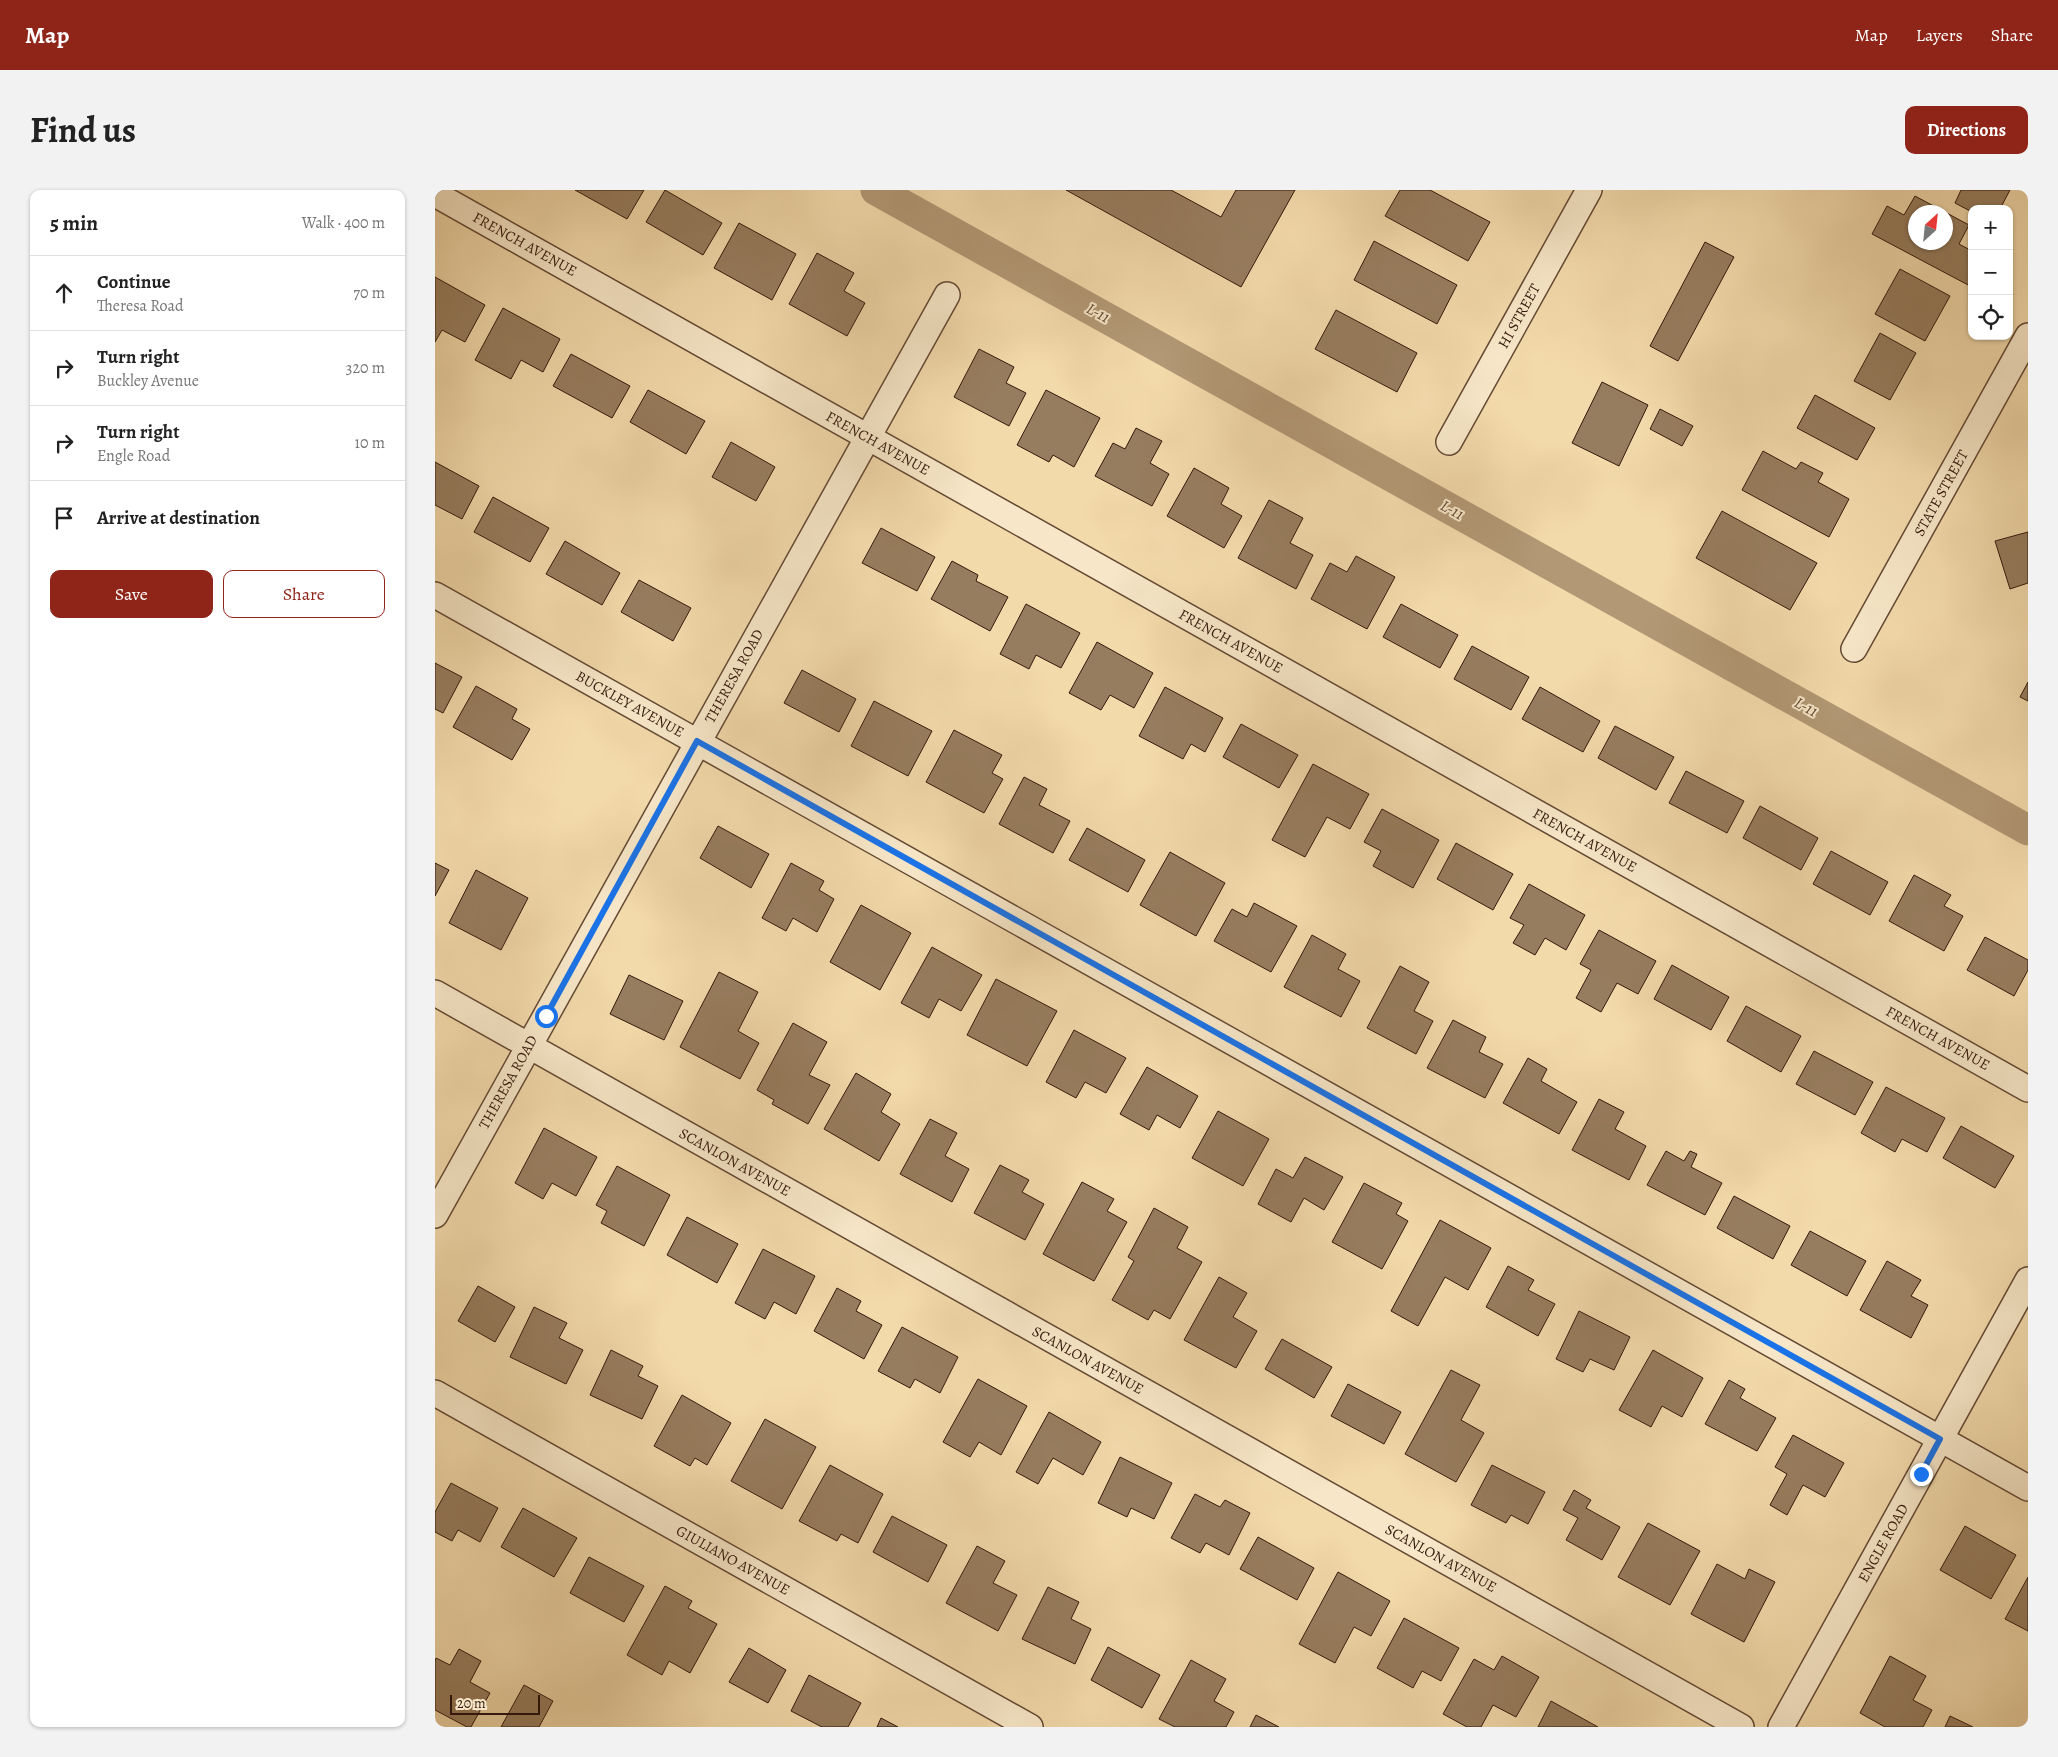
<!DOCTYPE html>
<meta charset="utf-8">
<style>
:root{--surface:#fff;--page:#f2f2f2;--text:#222;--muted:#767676;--line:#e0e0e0;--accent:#8f2418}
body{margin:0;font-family:Alegreya,serif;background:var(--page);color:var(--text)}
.controls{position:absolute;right:15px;top:15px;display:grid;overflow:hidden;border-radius:10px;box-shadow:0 1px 4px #0004}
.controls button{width:45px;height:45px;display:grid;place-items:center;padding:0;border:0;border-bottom:1px solid var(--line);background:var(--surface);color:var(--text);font:25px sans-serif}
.compass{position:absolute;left:1473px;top:15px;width:45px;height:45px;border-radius:50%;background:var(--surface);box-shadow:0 1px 4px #0004;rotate:27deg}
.scale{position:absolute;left:15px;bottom:12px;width:90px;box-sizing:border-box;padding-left:5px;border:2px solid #34190c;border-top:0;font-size:14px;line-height:18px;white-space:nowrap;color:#34190c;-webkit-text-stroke:4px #f7e7c8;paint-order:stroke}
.stop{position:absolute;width:15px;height:15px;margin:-11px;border:4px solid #1a73e8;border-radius:50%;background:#fff}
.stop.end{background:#1a73e8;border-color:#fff;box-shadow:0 1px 5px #0008}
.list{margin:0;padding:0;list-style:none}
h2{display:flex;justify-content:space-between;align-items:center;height:65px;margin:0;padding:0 20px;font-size:21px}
h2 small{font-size:16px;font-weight:400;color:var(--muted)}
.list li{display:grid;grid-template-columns:32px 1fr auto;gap:15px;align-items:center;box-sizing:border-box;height:75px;padding:0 20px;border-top:1px solid var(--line)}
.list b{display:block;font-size:19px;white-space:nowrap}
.list p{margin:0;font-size:16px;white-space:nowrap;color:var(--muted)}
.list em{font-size:16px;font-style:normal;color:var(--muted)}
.actions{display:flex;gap:10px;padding:15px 20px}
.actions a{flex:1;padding:11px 0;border:1px solid var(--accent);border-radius:10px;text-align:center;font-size:18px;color:var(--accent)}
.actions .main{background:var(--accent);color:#fff}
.icon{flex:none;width:28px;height:28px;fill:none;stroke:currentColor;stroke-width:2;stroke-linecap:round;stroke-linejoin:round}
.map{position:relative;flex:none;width:1593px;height:1537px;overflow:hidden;border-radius:10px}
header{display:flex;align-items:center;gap:30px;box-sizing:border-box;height:70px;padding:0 25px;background:var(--accent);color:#fff}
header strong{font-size:24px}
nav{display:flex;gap:28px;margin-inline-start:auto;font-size:18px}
.intro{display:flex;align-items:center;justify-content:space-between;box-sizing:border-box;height:120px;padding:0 30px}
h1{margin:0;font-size:35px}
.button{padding:12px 22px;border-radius:10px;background:var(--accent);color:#fff;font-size:18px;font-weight:700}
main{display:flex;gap:30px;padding:0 30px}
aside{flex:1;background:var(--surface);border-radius:10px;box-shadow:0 1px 4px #0004}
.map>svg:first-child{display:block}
</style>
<header>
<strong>Map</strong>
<nav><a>Map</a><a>Layers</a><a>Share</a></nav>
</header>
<div class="intro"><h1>Find us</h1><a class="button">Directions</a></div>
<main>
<aside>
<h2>5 min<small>Walk · 400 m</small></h2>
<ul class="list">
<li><svg class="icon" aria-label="ahead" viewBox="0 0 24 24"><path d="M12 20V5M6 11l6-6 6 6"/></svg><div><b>Continue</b><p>Theresa Road</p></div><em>70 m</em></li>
<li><svg class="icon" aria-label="right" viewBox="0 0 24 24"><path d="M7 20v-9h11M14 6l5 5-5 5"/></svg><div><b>Turn right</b><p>Buckley Avenue</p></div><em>320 m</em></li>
<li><svg class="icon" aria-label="right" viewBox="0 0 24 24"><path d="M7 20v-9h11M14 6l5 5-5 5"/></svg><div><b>Turn right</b><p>Engle Road</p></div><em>10 m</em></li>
<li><svg class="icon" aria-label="arrive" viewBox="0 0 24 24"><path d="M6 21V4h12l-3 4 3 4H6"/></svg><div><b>Arrive at destination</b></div></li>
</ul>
<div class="actions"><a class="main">Save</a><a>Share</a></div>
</aside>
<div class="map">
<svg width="1593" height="1537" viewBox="0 0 1593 1537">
<rect width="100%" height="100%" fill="#f3daab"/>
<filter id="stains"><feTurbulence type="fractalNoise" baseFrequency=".004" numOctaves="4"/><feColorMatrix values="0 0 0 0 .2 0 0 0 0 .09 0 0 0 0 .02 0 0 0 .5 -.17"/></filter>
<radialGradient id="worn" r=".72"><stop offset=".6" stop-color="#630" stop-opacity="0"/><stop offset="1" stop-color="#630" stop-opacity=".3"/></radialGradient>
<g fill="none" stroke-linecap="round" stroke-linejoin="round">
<path stroke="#b29875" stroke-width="31" d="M441,0L1593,640"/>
</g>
<path fill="#977d5f" stroke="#34190c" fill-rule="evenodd" d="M140,0H209L192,29Z
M230,0L287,33L268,65L211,32Z
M631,0H736L786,27L801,0H860L806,97Z
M965,0H995L1055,32L1033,71L950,26Z
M1526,0H1575L1565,19H1537V22L1520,13Z
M1480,6L1534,35L1524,54L1537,61L1535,96L1437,44L1452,16L1469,25ZM1480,22H1510V52H1480Z
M304,33L361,64L337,110L279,78Z
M939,51L1022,95L1002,134L919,90Z
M1270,52L1299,67L1243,171L1215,156Z
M382,63L419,83L409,101L430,113L412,146L354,114Z
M1465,79L1515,106L1490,151L1440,124Z
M0,87L50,115L30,152L7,140L0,152Z
M68,118L125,149L108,182L86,170L76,189L40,170Z
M901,120L982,163L962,202L880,159Z
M1445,143L1481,163L1455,210L1419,191Z
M544,159L579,177L571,193L591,203L574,236L519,207Z
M136,164L195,196L177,228L118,196Z
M1167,192L1213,215L1184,276L1137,253Z
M213,200L270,231L251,264L195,232Z
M611,200L665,228L639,277L618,265L614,272L582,255Z
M1380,205L1440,238L1422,270L1362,238Z
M1225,219L1258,236L1247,256L1215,239Z
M701,238L727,251L715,273L734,284L717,316L660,286L678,253L690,259Z
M296,252L340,277L321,311L277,287Z
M1328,261L1361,279L1366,272L1388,283L1383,292L1414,309L1394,347L1307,300Z
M0,272L44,296L27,329L0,315Z
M759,278L794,298L786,314L807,326L789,358L732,326Z
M58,307L114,338L95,372L39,342Z
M834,310L868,328L855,353L878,365L861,399L803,368Z
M1287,321L1382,373L1355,420L1261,368Z
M446,338L500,367L482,401L427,373Z
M1593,342V393L1575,399L1560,351Z
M130,351L185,383L167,415L111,384Z
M921,366L960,387L932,439L876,409L895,373L912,382Z
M517,371L543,385L541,391L573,407L555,441L496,409Z
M204,390L256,418L238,451L186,422Z
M591,414L645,443L626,478L601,465L594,479L565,464Z
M966,414L1023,445L1005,478L948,447Z
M662,452L718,483L699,518L675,505L666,520L634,503Z
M1037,456L1094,487L1076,520L1019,489Z
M0,473L27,487L8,523L0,519Z
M367,480L421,509L404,542L349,513Z
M1593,492V511L1585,507Z
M41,496L82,519L77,529L95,539L77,570L18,537Z
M730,497L788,528L770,562L756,554L748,569L704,546Z
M1105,497L1165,531L1148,562L1087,529Z
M439,511L497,541L473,586L416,556Z
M806,534L863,565L844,598L788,567Z
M1180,536L1239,567L1221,600L1163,568Z
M519,540L567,565L557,583L568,589L549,623L491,592Z
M878,574L934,604L915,639L892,627L870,667L837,650Z
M1251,581L1309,611L1292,643L1234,613Z
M589,587L612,599L604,615L635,631L618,663L564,634Z
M1325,616L1383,648L1366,680L1308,648Z
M947,619L1004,650L978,698L938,676L946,661L929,652Z
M283,636L334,664L316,698L265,668Z
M652,638L710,670L693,702L634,670Z
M1021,653L1078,684L1058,720L1002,689Z
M1396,661L1453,692L1435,725L1378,694Z
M735,662L790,693L761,746L705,715Z
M0,673L14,680L0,706Z
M356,673L389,691L384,700L399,709L382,742L358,728L351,741L327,728Z
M41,680L93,708L66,760L14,733Z
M1479,685L1516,705L1509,716L1528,726L1509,761L1454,731Z
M1094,694L1150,725L1131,760L1110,748L1100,765L1078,753L1089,735L1075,728Z
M819,713L862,736L836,782L779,751L797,719L812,727Z
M426,715L476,743L445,800L395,772Z
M1164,740L1221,771L1203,804L1182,793L1166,822L1141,808L1156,780L1145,774Z
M877,745L911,764L903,779L925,791L906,827L849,797Z
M1550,747L1593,770V780L1579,806L1532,780Z
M497,757L547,785L526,821L504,809L494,828L466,813Z
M1237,775L1294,807L1276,840L1219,809Z
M965,776L994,792L979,821L998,831L981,864L932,838Z
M284,782L323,802L303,841L324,853L305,889L245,857Z
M194,785L248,811L229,850L175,824Z
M561,789L622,821L592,876L532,845Z
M1311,816L1366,846L1346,882L1292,851Z
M1018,830L1051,847L1044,862L1068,874L1050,908L992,878Z
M358,833L392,852L374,885L395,895L373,934L337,914L339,910L322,900Z
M639,840L691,868L671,903L650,892L641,908L611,892Z
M1379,861L1438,892L1420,925L1361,894Z
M1093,868L1112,879L1106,891L1142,912L1124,944L1068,913Z
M712,877L763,906L745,938L722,925L714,940L685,924Z
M421,883L456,904L446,922L465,934L444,971L389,939Z
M1451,897L1510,928L1492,962L1467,949L1460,962L1426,943Z
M1164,909L1189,922L1180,939L1211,956L1194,990L1137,960Z
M783,921L834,949L808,996L757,968Z
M495,929L522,943L510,966L534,979L517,1012L465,984Z
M1526,936L1579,966L1560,998L1508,968Z
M109,938L162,967L141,1006L117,993L108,1009L80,993Z
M1231,961L1249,971L1255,961L1262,964L1256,977L1287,993L1270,1025L1212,995Z
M870,967L908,987L889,1020L869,1008L856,1032L823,1014L841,979L858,988Z
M565,975L594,990L587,1002L609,1014L590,1050L539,1023Z
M182,976L235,1005L209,1056L166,1033L172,1021L161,1015Z
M647,992L679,1009L672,1021L692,1032L659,1091L608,1064Z
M929,993L967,1013L961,1024L973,1031L947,1079L897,1052Z
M1299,1006L1355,1036L1338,1069L1282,1038Z
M719,1018L753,1037L742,1058L767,1072L735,1129L719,1120L713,1130L677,1110L699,1071L693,1067Z
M252,1027L303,1054L282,1093L232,1065Z
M1005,1030L1056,1058L1033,1100L1010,1087L983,1136L956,1121Z
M1375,1041L1431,1071L1412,1106L1356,1075Z
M328,1059L380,1086L361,1124L339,1112L330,1129L300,1113Z
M1452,1071L1486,1090L1476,1106L1493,1115L1476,1148L1425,1120Z
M1073,1076L1099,1090L1093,1100L1120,1114L1103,1146L1051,1117Z
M784,1087L812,1103L798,1127L822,1141L801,1178L749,1150Z
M43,1096L80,1117L60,1152L23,1131Z
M402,1098L426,1111L421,1121L447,1135L429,1169L379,1141Z
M99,1117L132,1133L124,1148L148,1160L131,1194L75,1167Z
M1144,1121L1195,1147L1179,1180L1155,1169L1148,1182L1121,1169Z
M467,1137L523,1167L505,1203L480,1189L475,1198L443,1181Z
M847,1149L897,1177L879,1208L830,1179Z
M176,1160L208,1176L203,1186L223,1196L207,1229L155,1205Z
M1218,1160L1268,1188L1247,1227L1227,1216L1216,1237L1184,1220Z
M1016,1180L1045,1195L1026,1230L1049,1243L1021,1292L970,1264Z
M543,1189L592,1216L566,1265L544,1252L535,1267L508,1252Z
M1294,1190L1310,1199L1305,1208L1341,1228L1322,1261L1270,1234Z
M913,1194L966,1222L949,1254L896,1226Z
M247,1205L296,1233L272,1275L260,1268L255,1276L219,1256Z
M614,1222L666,1252L648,1285L618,1268L603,1294L581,1282Z
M330,1229L381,1257L347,1319L296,1291Z
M1358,1245L1409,1273L1390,1307L1368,1295L1352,1325L1335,1315L1352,1284L1340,1277Z
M685,1267L737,1293L719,1329L696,1318L692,1327L663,1313Z
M395,1275L448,1304L423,1353L406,1344L402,1351L364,1331Z
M1057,1275L1110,1302L1093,1334L1076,1325L1071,1333L1036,1315Z
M16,1293L63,1318L45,1352L23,1340L17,1351L0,1342V1322Z
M1139,1300L1156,1310L1151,1318L1185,1337L1167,1370L1131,1350L1143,1328L1128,1320Z
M760,1304L785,1317L790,1310L815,1323L794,1365L771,1353L765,1363L736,1348Z
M88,1318L142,1348L119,1387L66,1357Z
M457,1326L512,1355L493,1392L438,1362Z
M1213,1333L1265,1361L1235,1415L1183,1387Z
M1530,1336L1581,1365L1556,1409L1505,1380Z
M823,1347L879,1378L862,1410L805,1379Z
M542,1356L570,1371L558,1393L582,1405L563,1441L511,1413Z
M154,1367L209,1396L189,1432L135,1403Z
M1282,1374L1310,1389L1314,1379L1340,1392L1309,1452L1256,1424Z
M903,1382L955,1411L936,1446L919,1437L900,1473L864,1454Z
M1593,1387V1441L1570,1429Z
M230,1396L257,1411L253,1418L282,1434L255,1483L234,1471L227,1485L192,1465Z
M613,1397L644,1412L636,1429L656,1439L640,1474L587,1449Z
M969,1428L1024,1458L1006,1491L987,1481L978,1498L942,1478Z
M673,1457L725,1485L707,1518L656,1490Z
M314,1458L351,1480L333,1513L294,1492Z
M24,1459L46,1471L35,1492L55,1503L36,1537H32L0,1520V1471L1,1468L15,1475Z
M1067,1466L1104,1487L1081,1527L1058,1515L1046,1537H1032L1008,1524L1039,1469L1059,1480Z
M1455,1466L1491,1486L1478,1510L1497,1520L1488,1537H1450L1425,1523Z
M756,1470L791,1489L779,1511L799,1522L791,1537H740L724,1529Z
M374,1485L426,1513L413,1537H387L356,1521Z
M89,1495L118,1511L104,1537H66Z
M1116,1511L1163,1537H1103Z
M821,1525L844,1537H815Z
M1515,1526L1538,1537H1510Z
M446,1528L463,1537H442Z"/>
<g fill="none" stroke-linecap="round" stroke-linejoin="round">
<g stroke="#644934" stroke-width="28">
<path id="street" d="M0,4L1593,899
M1014,252L1154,0
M0,405L1593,1298
M1419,459L1593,146
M0,803L1306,1537
M0,1025L512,105
M0,1203L595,1537
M1346,1537L1593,1090"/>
</g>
<use href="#street" stroke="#f7e7c8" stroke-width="25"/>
</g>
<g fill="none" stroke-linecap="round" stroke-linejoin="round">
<path stroke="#1a73e8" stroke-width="6" d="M111,826L262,551L1505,1249L1486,1284"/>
</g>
<g text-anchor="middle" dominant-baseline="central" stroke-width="4" stroke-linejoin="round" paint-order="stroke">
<g font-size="15" fill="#34190c" stroke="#f7e7c8">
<text transform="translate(90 54) rotate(29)">FRENCH AVENUE</text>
<text transform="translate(1084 126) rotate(-61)">HI STREET</text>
<text transform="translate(443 253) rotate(29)">FRENCH AVENUE</text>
<text transform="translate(1506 303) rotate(-61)">STATE STREET</text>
<text transform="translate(796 451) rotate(29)">FRENCH AVENUE</text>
<text transform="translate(299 486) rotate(-61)">THERESA ROAD</text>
<text transform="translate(195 514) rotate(29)">BUCKLEY AVENUE</text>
<text transform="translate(1150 650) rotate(29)">FRENCH AVENUE</text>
<text transform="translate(1503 848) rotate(29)">FRENCH AVENUE</text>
<text transform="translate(73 892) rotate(-61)">THERESA ROAD</text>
<text transform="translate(300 972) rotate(29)">SCANLON AVENUE</text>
<text transform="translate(653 1170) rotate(29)">SCANLON AVENUE</text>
<text transform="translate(1448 1353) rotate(-61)">ENGLE ROAD</text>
<text transform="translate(1006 1368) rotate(29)">SCANLON AVENUE</text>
<text transform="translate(298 1370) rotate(29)">GIULIANO AVENUE</text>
</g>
<g font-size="16" font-style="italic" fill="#604531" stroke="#f7e7c8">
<text transform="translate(663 123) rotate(29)">L-11</text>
<text transform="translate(1017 320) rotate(29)">L-11</text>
<text transform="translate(1371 517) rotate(29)">L-11</text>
</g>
</g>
<rect width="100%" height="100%" filter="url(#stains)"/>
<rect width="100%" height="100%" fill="url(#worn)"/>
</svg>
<div class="controls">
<button>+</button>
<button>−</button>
<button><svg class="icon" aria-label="locate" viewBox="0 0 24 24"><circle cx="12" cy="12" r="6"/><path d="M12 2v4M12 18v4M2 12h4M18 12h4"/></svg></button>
</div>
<svg class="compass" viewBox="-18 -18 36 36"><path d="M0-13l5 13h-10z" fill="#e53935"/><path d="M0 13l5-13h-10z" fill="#767676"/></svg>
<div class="scale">20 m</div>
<div class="stop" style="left:111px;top:826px"></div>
<div class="stop end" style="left:1486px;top:1284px"></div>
</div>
</main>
